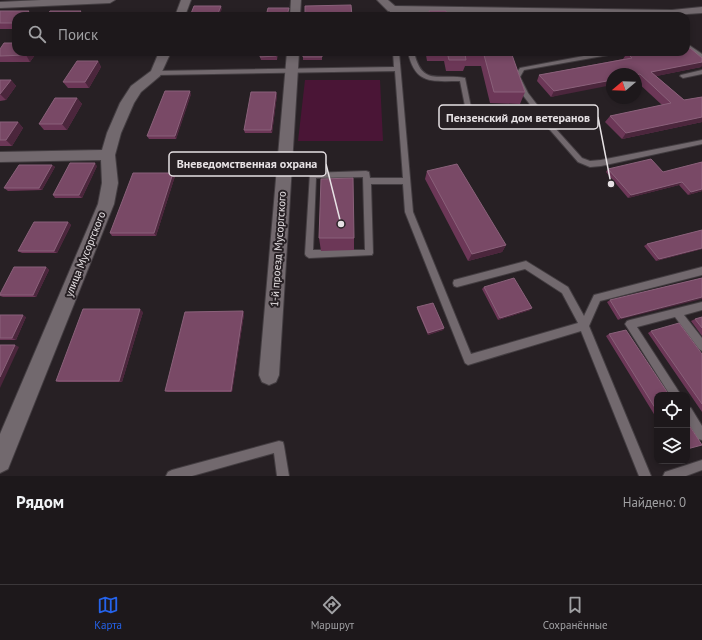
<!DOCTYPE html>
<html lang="ru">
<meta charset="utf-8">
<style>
:root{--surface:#1d181b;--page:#252124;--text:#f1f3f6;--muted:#a0a0a3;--line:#3b373a;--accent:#2563eb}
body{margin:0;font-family:"PT Sans",sans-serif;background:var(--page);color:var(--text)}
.controls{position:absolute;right:12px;bottom:12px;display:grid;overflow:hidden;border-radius:8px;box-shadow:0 2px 6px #0003}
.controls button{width:36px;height:36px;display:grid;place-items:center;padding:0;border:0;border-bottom:1px solid var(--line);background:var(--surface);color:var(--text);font:20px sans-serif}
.compass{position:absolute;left:606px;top:68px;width:36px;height:36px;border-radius:50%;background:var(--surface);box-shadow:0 2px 6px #0003;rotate:251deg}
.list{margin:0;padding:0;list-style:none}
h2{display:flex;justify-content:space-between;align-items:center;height:52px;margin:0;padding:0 16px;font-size:17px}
h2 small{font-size:13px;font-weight:400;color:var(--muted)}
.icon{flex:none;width:22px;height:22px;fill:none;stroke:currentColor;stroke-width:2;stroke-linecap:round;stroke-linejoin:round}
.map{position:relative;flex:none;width:702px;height:476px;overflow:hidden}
.search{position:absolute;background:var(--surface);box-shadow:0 2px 6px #0003;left:12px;right:12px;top:12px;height:44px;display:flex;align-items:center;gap:10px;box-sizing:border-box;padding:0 14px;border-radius:12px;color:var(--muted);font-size:15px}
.sheet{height:108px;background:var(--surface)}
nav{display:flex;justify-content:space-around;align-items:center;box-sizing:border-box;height:56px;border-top:1px solid var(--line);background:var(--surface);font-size:11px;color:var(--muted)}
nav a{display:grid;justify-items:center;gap:2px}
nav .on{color:var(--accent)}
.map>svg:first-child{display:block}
</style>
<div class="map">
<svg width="702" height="476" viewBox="0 0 702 476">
<rect width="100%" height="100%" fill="#272024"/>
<path fill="#4a1536" d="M305,80H380L383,141H298Z"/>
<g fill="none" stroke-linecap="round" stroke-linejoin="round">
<g stroke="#433d41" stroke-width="2">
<path id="service" d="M390,8L394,9L396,16H390Z
M686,43L702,54V59L686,48Z
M393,52H399L413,212L471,354L578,323L562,293L525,269L457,287L454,286L453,283L454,280L526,261L568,287L584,316L594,295L702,267V275L600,301L589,326L651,476H639L581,331L468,365L465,363L405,212L403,184H371L373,253L372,255L309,258L306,256L305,254L310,173L366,171L369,172L370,178H403L395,71L156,75L153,73L156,71L394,67ZM363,177L365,250H313L316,178Z
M408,52H414C422,87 439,73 465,78L473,117L541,119L522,94L514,77L520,68L605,52H617L614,54L524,70L520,77L528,93L555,128L582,158L590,161L601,160L702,140V144L601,166L590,167L578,162L544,123L468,121L460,81C432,81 415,85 408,52Z
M702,70V74L683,78L680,76L681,75Z
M702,302V310L684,315L702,338V351L699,349L675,317L637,327L681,395H670L625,324L627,321L630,320Z
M687,407L691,408L702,426V440L698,439L687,421Z
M279,441L283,442L284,446L289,476H277L274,453L192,476H166L168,472L172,470Z
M702,460V470L686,476H663L665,472Z"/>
</g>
<g stroke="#433d41" stroke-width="2">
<path id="minor" d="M41,0H115L110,3L0,8V2Z
M181,0H191L185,16H175Z
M291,0H301L300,16H290Z
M377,0H388L395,6L672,10L702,7V13L657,16L392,12L388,11Z
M159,52H171L160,76L141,92L134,103L121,133L115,155L118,183L114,204L8,469L0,473V434L98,204L102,183L101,160L0,162V152L102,150L107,133L120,103L131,86L151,71Z
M287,52H299L279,375L276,382L269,385L262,382L259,375Z"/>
</g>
<use href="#service" fill="#72696e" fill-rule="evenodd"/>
<use href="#minor" fill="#72696e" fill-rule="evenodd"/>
</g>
<path fill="#6c3757" d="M0,11L16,16V29H0Z
M0,49L37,52L30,62H0Z
M179,52H200L199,55H180Z
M278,52L277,60H261L260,57Z
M322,52V60H303V57Z
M349,52H364V54H349Z
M426,52H511L525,92L520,104L490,103L481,66H465L463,71H446L444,61H427L426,55Z
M627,53L701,67L656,76L684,100L702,97V122L622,139L605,122L610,116L662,105L636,81V74L551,97L537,81L539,75L623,59Z
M98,61L101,67L89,88H68L63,82Z
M0,80H11L16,86L6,100L0,101Z
M276,92L277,95L272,133H245L244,130Z
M191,94L176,139H149L147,136Z
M77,98L82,104L67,130H44L39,124Z
M0,122H18L23,128L12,146H0Z
M702,162V191L688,195L679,185L628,198L606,172L608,169L663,172Z
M52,165L55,167L42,190L8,191L4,188Z
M97,166L82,198H55L53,195Z
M427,171L506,245L502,252L468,261L425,179Z
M175,176L156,236H112L110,233Z
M68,222L71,225L57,253H22L18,251Z
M702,230V249L656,261L644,246L647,244Z
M319,238H354V250L321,251Z
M46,267L49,270L36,297H3L0,296V294Z
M702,278L618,320L607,302L610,300Z
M484,287L530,310L498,320L482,289Z
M417,307L444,328L443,330L428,335L417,309Z
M243,311L244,314L232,392H168L165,391Z
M143,312L122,382H59L56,381Z
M0,315L26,317L16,340H0Z
M702,317V336L691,321L695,319Z
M651,331L702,354V412L648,333Z
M609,334L657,395V419L606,336Z"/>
<path fill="#4b263c" d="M221,6L222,9L219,16H217Z
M29,11L32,16H25Z
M81,11L83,16H77Z
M28,52H37L30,62L26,55Z
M98,61L101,67L89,88L85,82Z
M702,62V66L701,67L647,78L651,72Z
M640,74L636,79V75Z
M11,80L16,86L6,100L0,94Z
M612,80V85L551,97L554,91Z
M190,91L191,94L176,139L175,136Z
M276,92L277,95L272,133L271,130Z
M77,98L82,104L67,130L62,124Z
M702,117V122L622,139L626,133Z
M18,122L23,128L12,146L6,140Z
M95,163L97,166L82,198L79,195Z
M52,165L55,167L42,190L39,188Z
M173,173L175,176L156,236L154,233Z
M682,182L679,185L628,198L631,195Z
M702,189V191L688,195L691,192Z
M68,222L71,225L57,253L54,251Z
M506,245L502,252L468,261L472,254Z
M702,248V249L656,261L659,259Z
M46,267L49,270L36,297L33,295Z
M702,297V299L618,320L621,318Z
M532,308L530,310L498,320L500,318Z
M140,309L143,312L122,382L119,381Z
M243,311L244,314L232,392L231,391Z
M23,315L26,317L16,340L12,338Z
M444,328L443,330L428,335V333Z
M15,345L19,347L0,388V377Z"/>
<path fill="#794966" stroke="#8a617a" d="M351,5L352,16H305V6Z
M194,6H221L217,16H190Z
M268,8H289L287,16H266Z
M0,11H29L25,16H16V23H0Z
M50,11H81L77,16H47Z
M429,11H446L447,14L474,13V15H483L482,13L519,15V14H541L542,16H424V14H430Z
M546,15L567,16H547Z
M576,15H594V16H576Z
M4,43H16V52H28L26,55L0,56V49Z
M690,48L702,58V62L651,72L684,100L702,97V117L626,133L610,116L671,103L640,74L636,75V74H612V80L554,91L539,75L632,58L627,53L632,52H686V49Z
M261,52H277L276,56L260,57Z
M303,52H322V57H303Z
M447,52H511L525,92H494L484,55L465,54L466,60H449Z
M77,61H98L85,82H63Z
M0,80H11L0,94Z
M165,91H190L175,136H147Z
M251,92H276L271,130H244Z
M55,98H77L62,124H39Z
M0,122H18L6,140H0Z
M651,159L663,172L702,162V189L691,192L682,182L631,195L608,169Z
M70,163H95L79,195H53Z
M457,164L506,245L472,254L427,171Z
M19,165H52L39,188H4Z
M133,173H173L154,233H110Z
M353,178L354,238H319L321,179Z
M34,222H68L54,251H18Z
M702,230V248L659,259L647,244Z
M14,267H46L33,295H0V294Z
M514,278L532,308L500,318L484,287Z
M702,278V297L621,318L610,300Z
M433,303L444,328L428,333L417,307Z
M83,309H140L119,381H56Z
M243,311L231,391H165L185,312Z
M0,315H23L12,338H0Z
M702,317V328L695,319Z
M679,323L702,354V404L651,331Z
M626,330L669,395H657V411L609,334Z
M0,345H15L0,377Z
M687,422L702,445L687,449Z"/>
<g text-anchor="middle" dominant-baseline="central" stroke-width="4" stroke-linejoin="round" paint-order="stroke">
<g font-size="11" fill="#e6e1e4" stroke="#272024">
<text transform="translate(278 249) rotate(-86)">1-й проезд Мусоргского</text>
<text transform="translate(85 254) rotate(-68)">улица Мусоргского</text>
</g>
</g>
<path fill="none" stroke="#e6e1e4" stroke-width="1.5" d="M611 184L598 117M341 224L326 164"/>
<g fill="#e6e1e4" stroke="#272024" stroke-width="1.5">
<circle cx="611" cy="184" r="4"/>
<circle cx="341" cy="224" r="4"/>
</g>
<g fill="#272024" stroke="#e6e1e4" stroke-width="1.5">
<rect x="439" y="105" width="159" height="24" rx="4"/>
<rect x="169" y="152" width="157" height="24" rx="4"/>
</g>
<g font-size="12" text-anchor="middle" font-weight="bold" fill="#e6e1e4">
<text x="518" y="122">Пензенский дом ветеранов</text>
<text x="247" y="168">Вневедомственная охрана</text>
</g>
</svg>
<div class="controls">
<button><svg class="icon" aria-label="locate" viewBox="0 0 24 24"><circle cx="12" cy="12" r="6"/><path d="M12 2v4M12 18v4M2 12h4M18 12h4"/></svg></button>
<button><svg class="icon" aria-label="layers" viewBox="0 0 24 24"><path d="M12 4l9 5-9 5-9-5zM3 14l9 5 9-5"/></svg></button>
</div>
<svg class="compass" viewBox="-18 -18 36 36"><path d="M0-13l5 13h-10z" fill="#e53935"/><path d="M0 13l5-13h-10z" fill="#a0a0a3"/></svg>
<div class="search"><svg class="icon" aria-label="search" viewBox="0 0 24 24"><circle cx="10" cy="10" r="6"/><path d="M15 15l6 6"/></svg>Поиск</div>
</div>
<section class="sheet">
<h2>Рядом<small>Найдено: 0</small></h2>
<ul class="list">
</ul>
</section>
<nav>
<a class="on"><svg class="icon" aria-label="map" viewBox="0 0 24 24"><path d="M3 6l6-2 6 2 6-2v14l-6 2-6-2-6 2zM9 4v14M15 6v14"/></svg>Карта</a>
<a><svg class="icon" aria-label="directions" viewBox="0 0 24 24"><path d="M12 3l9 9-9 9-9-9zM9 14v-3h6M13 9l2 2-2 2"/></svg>Маршрут</a>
<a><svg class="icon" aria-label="saved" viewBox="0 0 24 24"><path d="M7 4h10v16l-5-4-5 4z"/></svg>Сохранённые</a>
</nav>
